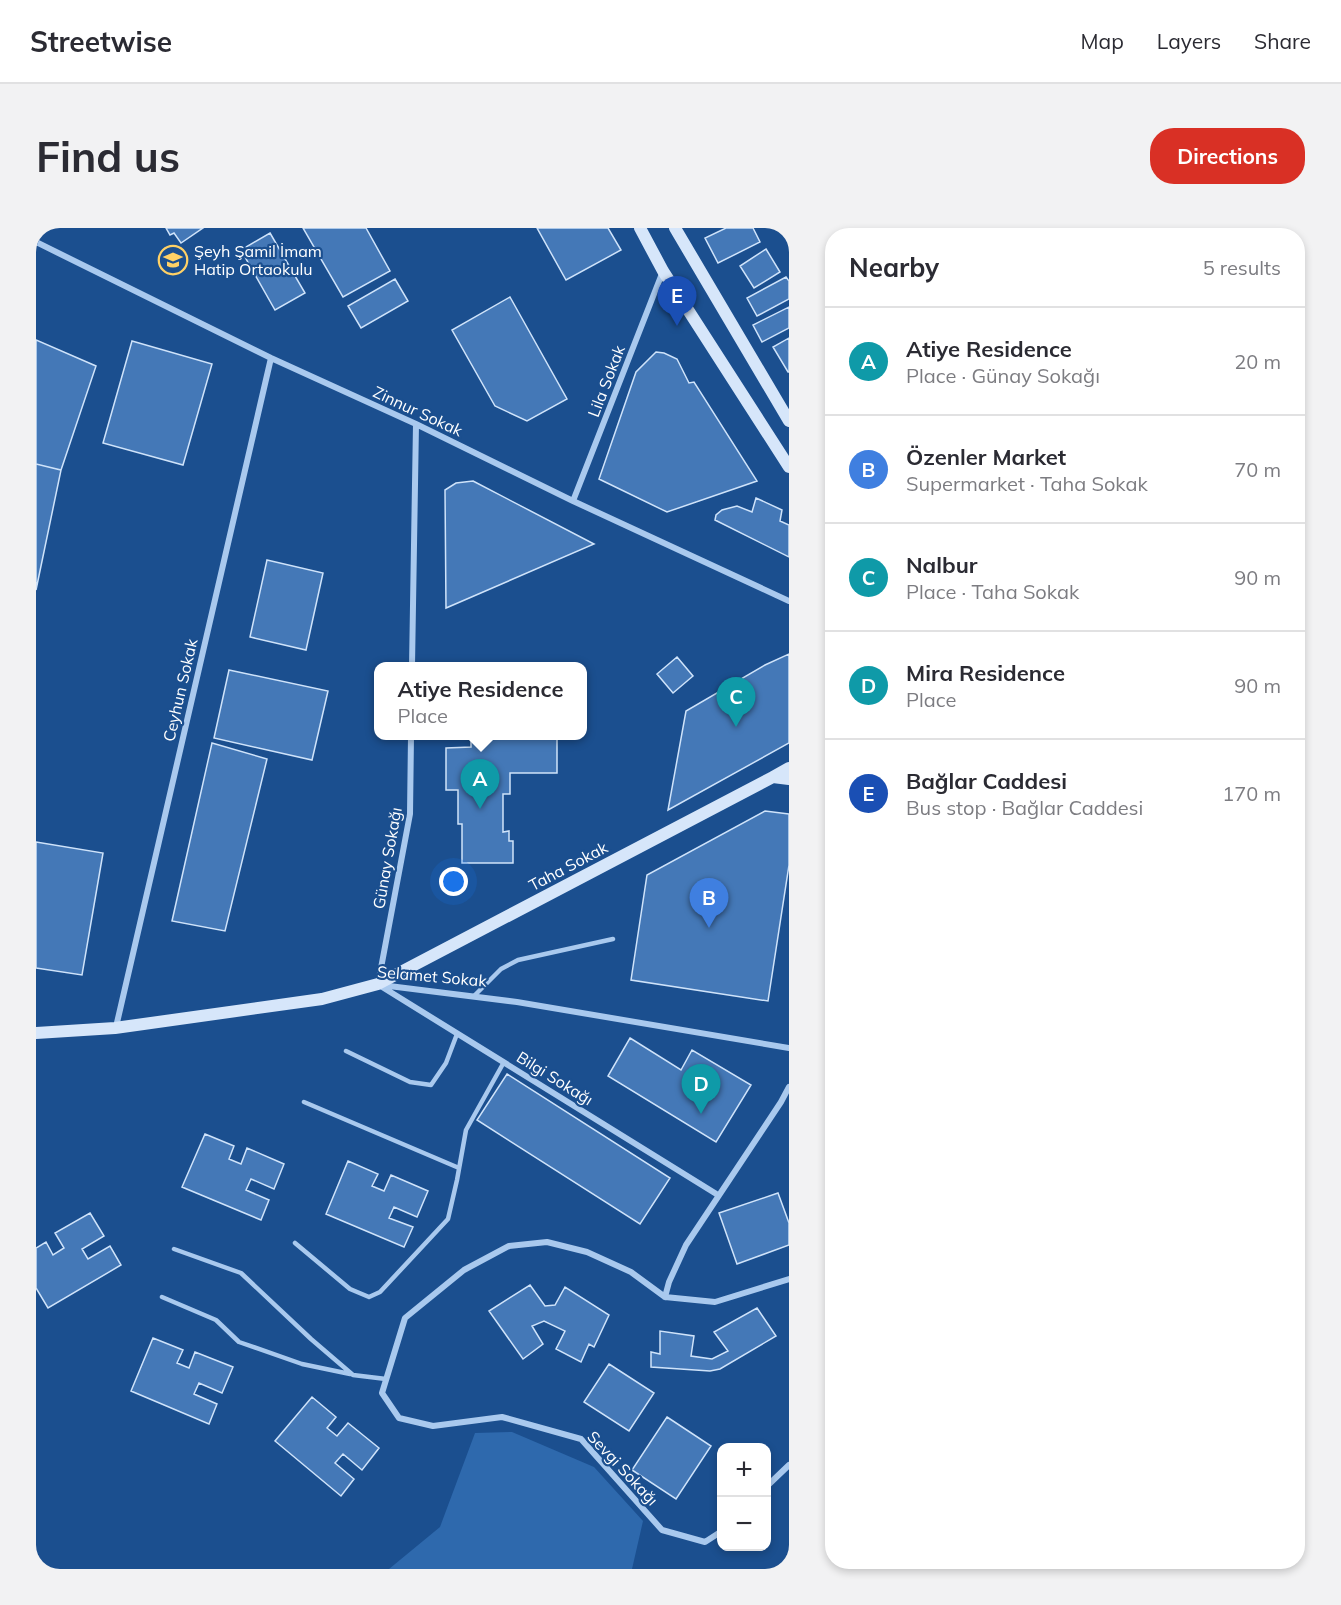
<!DOCTYPE html>
<meta charset="utf-8">
<style>
:root{--surface:#fff;--page:#f2f2f3;--text:#2b2b33;--muted:#7c7c81;--line:#e1e1e2;--accent:#d93025}
body{margin:0;font-family:Mulish,sans-serif;background:var(--page);color:var(--text)}
.controls{position:absolute;right:18px;bottom:18px;display:grid;overflow:hidden;border-radius:12px;box-shadow:0 3px 9px #0003}
.controls button{width:54px;height:54px;display:grid;place-items:center;padding:0;border:0;border-bottom:2px solid var(--line);background:var(--surface);color:var(--text);font:30px sans-serif}
.you{position:absolute;left:418px;top:654px;width:21px;height:21px;margin:-15px;border:4px solid #fff;border-radius:50%;background:#1a73e8;box-shadow:0 0 0 9px #1a73e833}
.badge{display:grid;place-items:center;width:39px;height:39px;border-radius:50%;background:var(--accent);color:#fff;font-size:20px;font-weight:700}
.pin{position:absolute;translate:-50% -50px;filter:drop-shadow(0 2px 3px #0008)}
.pin::after{content:'';position:absolute;top:32px;width:21px;height:18px;background:inherit;clip-path:polygon(0 0,100% 0,50% 100%)}
.popup{position:absolute;left:338px;top:434px;width:213px;height:78px;box-sizing:border-box;display:grid;place-content:center;border-radius:12px;background:var(--surface);filter:drop-shadow(0 2px 4px #0005);font-size:20px;white-space:nowrap;color:var(--muted)}
.popup b{font-size:22px;color:var(--text)}
.popup::after{content:'';position:absolute;left:50%;top:100%;margin-left:-12px;border:12px solid transparent;border-top-color:var(--surface)}
.list{margin:0;padding:0;list-style:none}
h2{display:flex;justify-content:space-between;align-items:center;height:78px;margin:0;padding:0 24px;font-size:26px}
h2 small{font-size:20px;font-weight:400;color:var(--muted)}
.list li{display:grid;grid-template-columns:39px 1fr auto;gap:18px;align-items:center;box-sizing:border-box;height:108px;padding:0 24px;border-top:2px solid var(--line)}
.list b{display:block;font-size:22px;white-space:nowrap}
.list p{margin:0;font-size:20px;white-space:nowrap;color:var(--muted)}
.list em{font-size:20px;font-style:normal;color:var(--muted)}
.map{position:relative;flex:none;width:753px;height:1341px;overflow:hidden;border-radius:24px}
header{display:flex;align-items:center;gap:36px;box-sizing:border-box;height:84px;padding:0 30px;background:var(--surface);border-bottom:2px solid var(--line)}
header strong{font-size:28px}
nav{display:flex;gap:33px;margin-inline-start:auto;font-size:21px}
.intro{display:flex;align-items:center;justify-content:space-between;box-sizing:border-box;height:144px;padding:0 36px}
h1{margin:0;font-size:42px}
.button{padding:15px 27px;border-radius:24px;background:var(--accent);color:#fff;font-size:21px;font-weight:700}
main{display:flex;gap:36px;padding:0 36px}
aside{flex:1;background:var(--surface);border-radius:24px;box-shadow:0 3px 9px #0003}
.map>svg:first-child{display:block}
</style>
<header>
<strong>Streetwise</strong>
<nav><a>Map</a><a>Layers</a><a>Share</a></nav>
</header>
<div class="intro"><h1>Find us</h1><a class="button">Directions</a></div>
<main>
<div class="map">
<svg width="753" height="1341" viewBox="0 0 753 1341">
<rect width="100%" height="100%" fill="#1b4f8f"/>
<path fill="#2e69ad" d="M476,1204L558,1239L607,1293L596,1341H353L404,1299L439,1205Z"/>
<path fill="#4478b7" stroke="#cfe3fa" stroke-width="1.5" d="M130,0H167L145,15L138,5L134,7Z
M267,0H330L354,43L307,69Z
M501,0H572L585,22L530,52Z
M690,0H717L724,14L682,35L669,10Z
M234,5L269,65L239,82L205,22Z
M730,21L744,44L718,60L704,38Z
M750,49L753,53V71L721,88L711,70Z
M359,51L372,73L325,100L312,78Z
M474,69L531,171L491,193L459,178L416,102Z
M753,79V100L726,114L717,97Z
M753,110V144H752L737,119Z
M0,112L60,138L25,242L0,236Z
M96,113L176,136L147,237L67,215Z
M620,124L628,125L641,131L653,155L658,154L721,253L631,284L563,251L600,144Z
M0,236L25,242L0,362Z
M437,253L558,316L410,380L409,262L420,255Z
M720,270L746,282L744,293L753,297V329L679,292L680,287L686,282L701,278L716,284Z
M231,332L287,345L270,422L214,409Z
M753,426V515L632,582L650,483L729,437Z
M641,429L657,448L637,465L621,446Z
M193,442L292,463L276,532L178,510Z
M435,508H521V545H474V566H467V604L473,603V613H477V635H426V596H422V562H410V520L435,519Z
M176,515L231,531L189,703L136,693Z
M729,583L753,586V637L732,773L595,752L611,647Z
M0,614L67,625L46,747L0,740Z
M594,810L645,842L656,822L715,857L680,914L572,848Z
M471,846L634,950L604,996L441,892Z
M169,906L198,918L193,931L205,936L211,920L248,936L238,961L215,951L210,962L233,972L225,992L146,959Z
M312,933L342,946L336,958L348,963L355,947L392,963L381,989L358,979L353,990L377,999L368,1019L290,986Z
M742,965L753,995V1017L701,1036L683,985Z
M54,985L68,1008L46,1021L52,1031L74,1018L85,1037L12,1080L0,1060V1020L10,1014L17,1027L28,1020L19,1005Z
M494,1057L509,1078L519,1077L529,1059L573,1087L558,1119L553,1116L545,1134L520,1121L529,1103L508,1093L496,1098L507,1116L487,1131L453,1083Z
M721,1080L740,1108L684,1141L674,1143L615,1139V1124L624,1126V1103L658,1108L655,1128L676,1131L692,1123L678,1104Z
M117,1110L147,1122L141,1135L153,1140L159,1124L197,1139L186,1165L163,1155L158,1166L181,1176L173,1196L95,1163Z
M573,1136L618,1165L593,1203L548,1174Z
M276,1169L300,1189L291,1200L301,1208L312,1195L343,1220L326,1242L307,1226L299,1235L318,1251L305,1268L239,1213Z
M631,1189L675,1218L640,1271L596,1242Z"/>
<g fill="none" stroke-linecap="round" stroke-linejoin="round">
<path stroke="#a9c9ee" stroke-width="4.5" d="M438,768L465,741L482,732L577,711
M310,823L374,854L395,857L410,835L421,806
M268,874L423,940
M259,1015L314,1061L333,1069L344,1064L412,991L421,952L430,902L468,834
M138,1021L205,1045L275,1111L317,1147L350,1151
M126,1069L180,1092L203,1114L266,1136L314,1146"/>
<path stroke="#a9c9ee" stroke-width="6" d="M0,14L235,130L380,196L537,273L753,373
M537,273L627,43
M376,438L380,196
M342,756L374,586L375,508
M343,757L682,967
M345,757L481,774L753,820
M80,799L235,130
M629,1069L595,1044L551,1024L511,1014L473,1018L428,1042L369,1090L346,1165L363,1190L397,1198L466,1189L545,1211L626,1302L669,1314L686,1303
M629,1069L633,1054L650,1017L745,874L753,859
M629,1069L679,1074L753,1051
M730,1259L753,1237"/>
<path stroke="#d6e6fa" stroke-width="12" d="M604,0L627,43L753,239
M639,0L753,193
M753,540L737,549L753,551
M0,805L79,800L286,771L342,756L737,549"/>
</g>
<defs>
<g id="school-ring" transform="scale(1.5)"><circle r="9.5" fill="#1b4f8f" stroke="#ffd166" stroke-width="1.5"/><path d="M0-5L7-2L0 1L-7-2ZM-4 1L0 2.5L4 1V4Q0 6-4 4Z" fill="#ffd166"/></g>
</defs>
<g fill-rule="evenodd">
<use href="#school-ring" x="137" y="32"/>
</g>
<g text-anchor="middle" dominant-baseline="central" stroke-width="4.5" stroke-linejoin="round" paint-order="stroke">
<g font-size="16" fill="#fff" stroke="#1b4f8f" text-anchor="start">
<text x="158" y="23">Şeyh Şamil İmam<tspan x="158" dy="18">Hatip Ortaokulu</tspan></text>
</g>
<g font-size="16" fill="#fff" stroke="#1b4f8f">
<text transform="translate(570 153) rotate(-69)">Lila Sokak</text>
<text transform="translate(382 183) rotate(25)">Zinnur Sokak</text>
<text transform="translate(144 462) rotate(-77)">Ceyhun Sokak</text>
<text transform="translate(351 630) rotate(-80)">Günay Sokağı</text>
<text transform="translate(532 638) rotate(-28)">Taha Sokak</text>
<text transform="translate(396 748) rotate(5)">Selamet Sokak</text>
<text transform="translate(519 850) rotate(32)">Bilgi Sokağı</text>
<text transform="translate(587 1240) rotate(47)">Sevgi Sokağı</text>
</g>
</g>
</svg>
<div class="controls">
<button>+</button>
<button>−</button>
</div>
<div class="you"></div>
<div class="pin badge" style="left:444px;top:581px;background:#0f9aa8">A</div>
<div class="popup"><b>Atiye Residence</b>Place</div>
<div class="pin badge" style="left:673px;top:700px;background:#3f7fe0">B</div>
<div class="pin badge" style="left:700px;top:499px;background:#0f9aa8">C</div>
<div class="pin badge" style="left:665px;top:886px;background:#0f9aa8">D</div>
<div class="pin badge" style="left:641px;top:98px;background:#1a4fb4">E</div>
</div>
<aside>
<h2>Nearby<small>5 results</small></h2>
<ul class="list">
<li><span class="badge" style="background:#0f9aa8">A</span><div><b>Atiye Residence</b><p>Place · Günay Sokağı</p></div><em>20 m</em></li>
<li><span class="badge" style="background:#3f7fe0">B</span><div><b>Özenler Market</b><p>Supermarket · Taha Sokak</p></div><em>70 m</em></li>
<li><span class="badge" style="background:#0f9aa8">C</span><div><b>Nalbur</b><p>Place · Taha Sokak</p></div><em>90 m</em></li>
<li><span class="badge" style="background:#0f9aa8">D</span><div><b>Mira Residence</b><p>Place</p></div><em>90 m</em></li>
<li><span class="badge" style="background:#1a4fb4">E</span><div><b>Bağlar Caddesi</b><p>Bus stop · Bağlar Caddesi</p></div><em>170 m</em></li>
</ul>
</aside>
</main>
